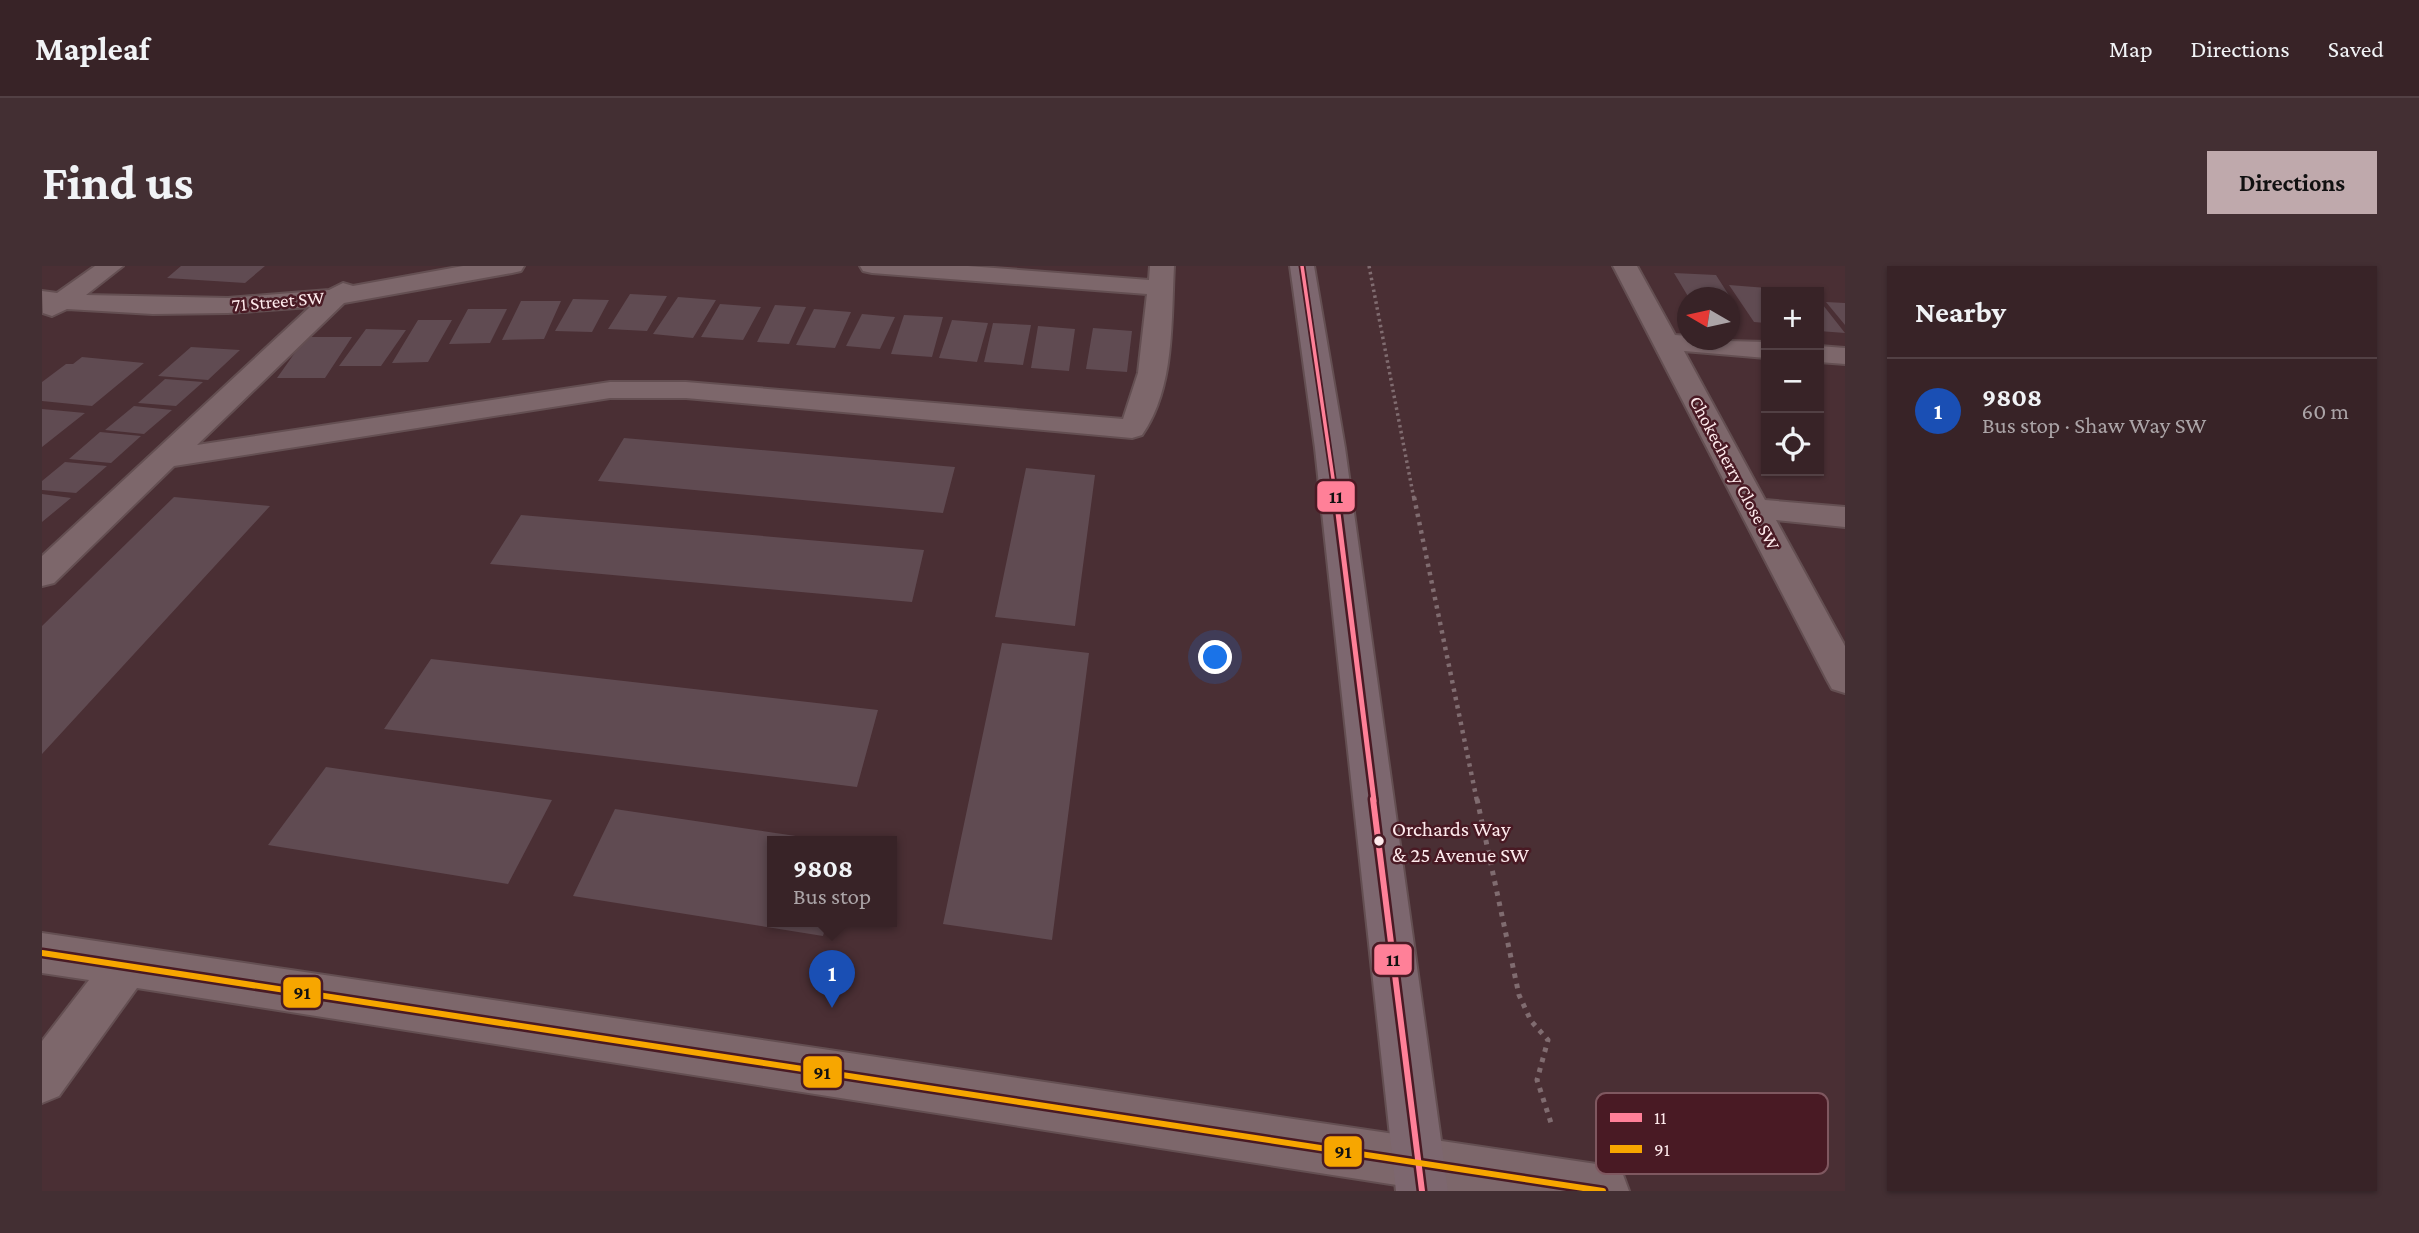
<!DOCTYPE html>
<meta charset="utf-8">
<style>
:root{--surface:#382327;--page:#432f33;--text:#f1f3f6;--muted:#aba4a7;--line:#524044;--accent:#bfa9ac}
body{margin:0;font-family:"Crimson Pro",serif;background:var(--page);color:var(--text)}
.controls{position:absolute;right:21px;top:21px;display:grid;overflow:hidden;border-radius:0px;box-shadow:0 2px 5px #0004}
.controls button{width:63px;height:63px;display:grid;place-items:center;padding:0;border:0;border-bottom:2px solid var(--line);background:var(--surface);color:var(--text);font:35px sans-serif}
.compass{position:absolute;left:1635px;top:21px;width:63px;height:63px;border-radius:50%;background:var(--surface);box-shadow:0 2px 5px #0004;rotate:279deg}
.you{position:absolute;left:1174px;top:392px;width:24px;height:24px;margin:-18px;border:5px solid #fff;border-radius:50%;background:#1a73e8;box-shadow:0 0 0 10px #1a73e833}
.badge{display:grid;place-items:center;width:46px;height:46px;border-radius:50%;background:var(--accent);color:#fff;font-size:23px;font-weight:700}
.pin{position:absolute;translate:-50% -58px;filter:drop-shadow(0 2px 4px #0008)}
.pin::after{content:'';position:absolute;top:37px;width:24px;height:21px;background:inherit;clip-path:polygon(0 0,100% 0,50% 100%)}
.popup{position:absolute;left:725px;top:570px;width:130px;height:91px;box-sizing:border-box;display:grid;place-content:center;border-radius:0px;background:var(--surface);filter:drop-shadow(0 2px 5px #0005);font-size:23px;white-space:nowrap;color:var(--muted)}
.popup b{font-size:26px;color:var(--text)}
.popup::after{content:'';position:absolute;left:50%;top:100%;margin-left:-14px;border:14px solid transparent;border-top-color:var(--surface)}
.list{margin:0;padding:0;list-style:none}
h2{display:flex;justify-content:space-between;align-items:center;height:91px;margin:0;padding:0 28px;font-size:30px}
h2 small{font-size:23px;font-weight:400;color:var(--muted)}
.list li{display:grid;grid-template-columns:46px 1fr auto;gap:21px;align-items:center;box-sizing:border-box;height:105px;padding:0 28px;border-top:2px solid var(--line)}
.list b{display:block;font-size:26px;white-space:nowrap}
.list p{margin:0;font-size:23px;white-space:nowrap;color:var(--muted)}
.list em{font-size:23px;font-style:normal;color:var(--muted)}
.icon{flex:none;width:38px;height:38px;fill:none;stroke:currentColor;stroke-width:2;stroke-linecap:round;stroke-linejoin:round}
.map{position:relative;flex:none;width:1803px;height:925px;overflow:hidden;border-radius:0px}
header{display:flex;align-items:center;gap:42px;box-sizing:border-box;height:98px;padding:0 35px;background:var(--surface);border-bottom:2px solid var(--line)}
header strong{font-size:33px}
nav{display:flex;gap:38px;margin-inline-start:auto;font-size:24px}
.intro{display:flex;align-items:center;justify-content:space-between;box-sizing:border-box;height:168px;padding:0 42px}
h1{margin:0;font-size:49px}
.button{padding:18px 32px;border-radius:0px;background:var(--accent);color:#111;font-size:24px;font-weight:700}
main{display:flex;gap:42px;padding:0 42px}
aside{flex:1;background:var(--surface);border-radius:0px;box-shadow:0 2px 5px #0004}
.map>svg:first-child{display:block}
</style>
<header>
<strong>Mapleaf</strong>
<nav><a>Map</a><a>Directions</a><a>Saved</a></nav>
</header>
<div class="intro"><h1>Find us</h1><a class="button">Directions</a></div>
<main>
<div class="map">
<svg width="1803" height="925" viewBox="0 0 1803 925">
<rect width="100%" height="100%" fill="#4a2f34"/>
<path fill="#604b52" d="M139,0H223L203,17L125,12Z
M1632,7L1674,9L1697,45L1688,44V32H1647Z
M1687,19L1725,22L1728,26H1724V57L1712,56Z
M588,28L625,30L605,65L566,63Z
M636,31L674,34L651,72L611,68Z
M531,33L567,34L550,66L513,65Z
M1777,34L1803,67L1777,65Z
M479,35H519L502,73L460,74Z
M1784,36L1803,37V59Z
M678,38L719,41L701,74L659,71Z
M733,39L764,41L747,78L715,76Z
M426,43H465L448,77L407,78Z
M772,43L809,46L793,82L754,79Z
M820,48L853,51L838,83L804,80Z
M862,49L901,51L890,91L849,88Z
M376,54H410L386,96L350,97Z
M910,54L946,57L935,96L897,92Z
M951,57L989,59L981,99L942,96Z
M996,60L1033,63L1027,105L989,102Z
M1051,62L1090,65L1085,106L1044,103Z
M324,63L364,64L339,100H297Z
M264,71H310L283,112H235Z
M149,81L198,84L166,114L116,110Z
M40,91L102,97L50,140L0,135V116L24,98H31Z
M123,113L161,116L134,140L96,137Z
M92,140L130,144L102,168L63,164Z
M0,143L43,147L0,181Z
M58,166L99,170L69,197L27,193Z
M582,172L913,201L901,247L556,215Z
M23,196L65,200L34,227L0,224V215Z
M984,202L1053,209L1033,360L953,351Z
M0,228L29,232L0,256Z
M132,231L228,240L0,488V360Z
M479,249L882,284L870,336L448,298Z
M960,377L1047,387L1010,674L901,658Z
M389,393L836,444L815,521L342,463Z
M284,501L510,534L466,618L226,579Z
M573,543L781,574L730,576V656H785L781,670L531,630Z"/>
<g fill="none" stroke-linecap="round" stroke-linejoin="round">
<g stroke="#644f52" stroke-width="4">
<path id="minor" d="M53,0H81L44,29L186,32L287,24L301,17L311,20L421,0H482L479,5L470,7L302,37L155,179L568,116H644L1081,153L1096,107L1105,28L830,7L821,5L818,0H926L1107,14L1108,0H1132C1129,55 1133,122 1100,169L1090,172L644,132H568L132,200L12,317L0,320V290L268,41L186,47L111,48L25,43L10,50L1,47L0,25L15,27Z
M1571,0H1595L1633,69L1646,70V74L1724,76V92L1642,85L1723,234L1803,241V261L1734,254L1803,380V427L1790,423L1785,414Z
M1777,80L1803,82V98L1777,96Z
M0,667L1561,899L1580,906L1587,925H1393L95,722L17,830L0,837V775L47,714L0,707Z"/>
</g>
<g stroke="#644f52" stroke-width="4">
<path id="major" d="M1248,0H1272L1303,182L1406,925H1354L1273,182Z"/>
</g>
<path stroke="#806c70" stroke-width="3.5" stroke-dasharray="2.5 3.5" stroke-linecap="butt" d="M1327,0L1372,233"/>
<path stroke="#806c70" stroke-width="4.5" stroke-dasharray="3.5 5" stroke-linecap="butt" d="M1372,231L1435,535"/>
<path stroke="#806c70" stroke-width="5" stroke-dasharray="4.5 6" stroke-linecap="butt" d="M1435,533L1477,729L1489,755L1506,774L1495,814L1510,860"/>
<use href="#minor" fill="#7d676b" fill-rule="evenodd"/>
<use href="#major" fill="#7d676f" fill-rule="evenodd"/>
<g stroke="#491a24" stroke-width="7">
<path id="bus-1-far2" d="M1260,0L1294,233"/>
</g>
<g stroke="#491a24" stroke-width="10">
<path id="bus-1-far1" d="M1294,231L1332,535"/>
</g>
<g stroke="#491a24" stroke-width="11">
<path id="bus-1" d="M1331,533L1380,925"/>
</g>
<g stroke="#491a24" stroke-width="11">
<path id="bus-2" d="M0,687L1561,925"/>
</g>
<use href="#bus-1-far2" stroke="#ff8098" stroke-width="3.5"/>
<use href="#bus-1-far1" stroke="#ff8098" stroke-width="5"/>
<use href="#bus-1" stroke="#ff8098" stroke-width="6"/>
<use href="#bus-2" stroke="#f7a600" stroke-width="6"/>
</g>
<circle fill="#feeaec" stroke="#491a24" stroke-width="2.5" cx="1337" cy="575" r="6"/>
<g text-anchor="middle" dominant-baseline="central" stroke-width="5" stroke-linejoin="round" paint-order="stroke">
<g font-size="19" fill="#feeaec" stroke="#491a24">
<text transform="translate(236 35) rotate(-5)">71 Street SW</text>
<text transform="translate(1693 207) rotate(62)">Chokecherry Close SW</text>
</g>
<g font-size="21" fill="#feeaec" stroke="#491a24" text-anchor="start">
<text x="1350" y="563">Orchards Way<tspan x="1350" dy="26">&amp; 25 Avenue SW</tspan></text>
</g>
</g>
<rect x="1554" y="827" width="232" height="81" rx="10" fill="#491a24" stroke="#7f5860" stroke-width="2"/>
<rect x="1568" y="847" width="32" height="9" fill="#ff8098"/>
<rect x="1568" y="879" width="32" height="8" fill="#f7a600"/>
<g font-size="19" fill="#feeaec">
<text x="1612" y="858">11</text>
<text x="1612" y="890">91</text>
</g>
<g stroke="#491a24" stroke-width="2.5">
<rect x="1274" y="214" width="40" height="33" rx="7" fill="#ff8098"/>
<rect x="1331" y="677" width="40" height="33" rx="7" fill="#ff8098"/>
<rect x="240" y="710" width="40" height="33" rx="7" fill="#f7a600"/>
<rect x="760" y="789" width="41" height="34" rx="7" fill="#f7a600"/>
<rect x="1281" y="869" width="40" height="33" rx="7" fill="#f7a600"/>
</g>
<g font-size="19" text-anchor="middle" font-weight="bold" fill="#111">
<text x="1294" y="237">11</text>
<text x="1351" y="700">11</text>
<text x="260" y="733">91</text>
<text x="780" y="813">91</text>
<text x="1301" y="892">91</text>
</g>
</svg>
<div class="controls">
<button>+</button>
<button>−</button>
<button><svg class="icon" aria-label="locate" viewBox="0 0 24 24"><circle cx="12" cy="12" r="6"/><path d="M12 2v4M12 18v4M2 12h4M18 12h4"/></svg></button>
</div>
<svg class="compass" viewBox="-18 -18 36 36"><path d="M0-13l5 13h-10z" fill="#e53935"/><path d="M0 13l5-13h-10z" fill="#aba4a7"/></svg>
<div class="you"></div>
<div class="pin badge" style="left:790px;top:742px;background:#1a4fb4">1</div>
<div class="popup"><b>9808</b>Bus stop</div>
</div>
<aside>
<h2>Nearby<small></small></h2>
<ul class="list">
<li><span class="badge" style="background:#1a4fb4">1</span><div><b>9808</b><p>Bus stop · Shaw Way SW</p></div><em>60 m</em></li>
</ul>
</aside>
</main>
